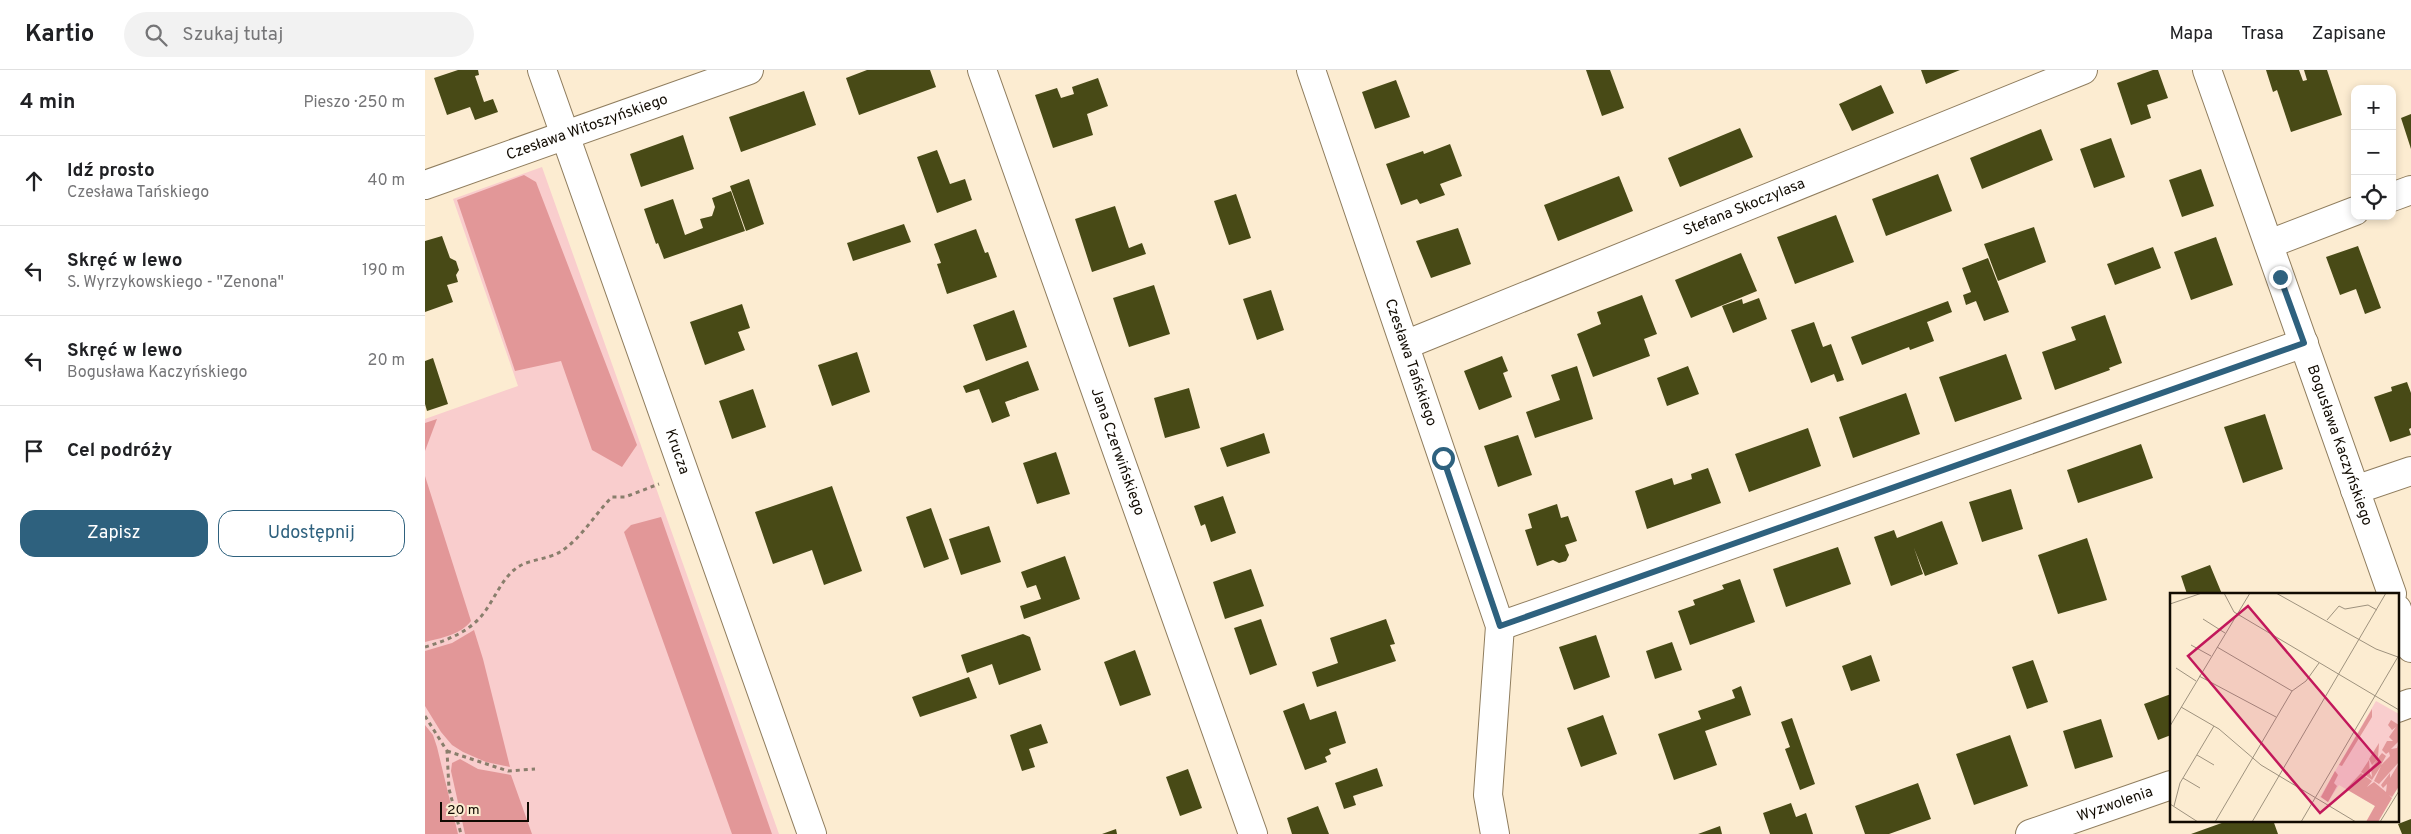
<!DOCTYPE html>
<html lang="pl">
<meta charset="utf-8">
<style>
:root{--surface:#fff;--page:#f2f2f2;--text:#202124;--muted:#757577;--line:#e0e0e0;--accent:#2e617e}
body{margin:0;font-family:Overpass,sans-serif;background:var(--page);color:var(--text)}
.controls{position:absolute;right:15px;top:15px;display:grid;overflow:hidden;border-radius:10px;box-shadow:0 2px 8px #0003}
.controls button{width:45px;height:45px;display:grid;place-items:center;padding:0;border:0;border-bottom:1px solid var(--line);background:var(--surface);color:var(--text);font:25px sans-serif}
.scale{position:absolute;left:15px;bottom:12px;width:89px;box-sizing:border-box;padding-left:5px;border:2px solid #110b02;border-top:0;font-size:14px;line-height:18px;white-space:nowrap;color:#110b02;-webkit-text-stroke:4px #fcecd1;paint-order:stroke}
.stop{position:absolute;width:15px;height:15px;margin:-11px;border:4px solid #2e617e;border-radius:50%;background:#fff}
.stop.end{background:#2e617e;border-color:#fff;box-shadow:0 1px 5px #0008}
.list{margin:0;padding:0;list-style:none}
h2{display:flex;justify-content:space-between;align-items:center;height:65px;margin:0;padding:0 20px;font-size:21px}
h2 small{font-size:16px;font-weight:400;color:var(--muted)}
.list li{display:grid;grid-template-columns:32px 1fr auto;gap:15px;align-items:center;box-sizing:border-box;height:90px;padding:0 20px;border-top:1px solid var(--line)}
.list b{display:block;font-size:19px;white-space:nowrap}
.list p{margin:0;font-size:16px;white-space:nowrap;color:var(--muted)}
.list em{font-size:16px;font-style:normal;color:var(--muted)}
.actions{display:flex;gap:10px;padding:15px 20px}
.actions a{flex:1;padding:11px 0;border:1px solid var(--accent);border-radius:15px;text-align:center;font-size:18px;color:var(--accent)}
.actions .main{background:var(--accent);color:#fff}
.icon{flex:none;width:28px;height:28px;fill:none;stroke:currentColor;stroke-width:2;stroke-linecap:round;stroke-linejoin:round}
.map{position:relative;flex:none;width:1986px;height:764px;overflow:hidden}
header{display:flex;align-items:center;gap:30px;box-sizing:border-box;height:70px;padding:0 25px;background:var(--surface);border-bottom:1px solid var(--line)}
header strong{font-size:24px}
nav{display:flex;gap:28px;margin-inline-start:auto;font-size:18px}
.search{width:350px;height:45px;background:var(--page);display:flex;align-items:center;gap:12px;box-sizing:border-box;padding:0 18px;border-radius:28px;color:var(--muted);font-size:19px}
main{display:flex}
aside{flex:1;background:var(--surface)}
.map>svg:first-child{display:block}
</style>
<header>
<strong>Kartio</strong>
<div class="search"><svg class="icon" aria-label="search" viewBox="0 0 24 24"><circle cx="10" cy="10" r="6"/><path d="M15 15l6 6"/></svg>Szukaj tutaj</div>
<nav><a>Mapa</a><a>Trasa</a><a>Zapisane</a></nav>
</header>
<main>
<aside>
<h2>4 min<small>Pieszo · 250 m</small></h2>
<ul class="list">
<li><svg class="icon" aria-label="ahead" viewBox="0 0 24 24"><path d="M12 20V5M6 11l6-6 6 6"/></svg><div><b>Idź prosto</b><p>Czesława Tańskiego</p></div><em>40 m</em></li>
<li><svg class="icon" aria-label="left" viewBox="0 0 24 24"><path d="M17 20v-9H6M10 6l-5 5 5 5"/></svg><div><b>Skręć w lewo</b><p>S. Wyrzykowskiego - &quot;Zenona&quot;</p></div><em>190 m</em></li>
<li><svg class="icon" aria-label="left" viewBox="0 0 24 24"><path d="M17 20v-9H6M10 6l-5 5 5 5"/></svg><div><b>Skręć w lewo</b><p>Bogusława Kaczyńskiego</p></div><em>20 m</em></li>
<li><svg class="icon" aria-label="arrive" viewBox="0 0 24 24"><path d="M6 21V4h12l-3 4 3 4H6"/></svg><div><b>Cel podróży</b></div></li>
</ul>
<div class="actions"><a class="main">Zapisz</a><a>Udostępnij</a></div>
</aside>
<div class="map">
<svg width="1986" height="764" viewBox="0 0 1986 764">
<rect width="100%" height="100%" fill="#fcecd1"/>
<path fill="#f9cdcd" d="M117,97L354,764H0V349L93,316L28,129Z"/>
<path fill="#e29798" d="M99,105L111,112L212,375L197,397L167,380L136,291L90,301L32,130Z
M12,349L0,381V353Z
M0,406L46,551C35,565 16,568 0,572Z
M236,447L347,764H307L199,462L206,455Z
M49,560L58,589L85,697L61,692L38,682L27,675L16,662L0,636V581L27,573Z
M0,655L8,665L12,677L33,764H0Z
M35,689L53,699L86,705L107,764H40L26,701L27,693Z"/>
<path fill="#484a16" d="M33,0H53L54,5L50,6L59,32L68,29L73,42L50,50L45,37L22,45L9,8Z
M442,0H505L511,17L434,45L421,8Z
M1161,0H1185L1199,38L1177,46Z
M1496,0H1535L1501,14Z
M1728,0H1733L1743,28L1722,35L1726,48L1706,55L1692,13Z
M1841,0H1874L1878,11L1882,10L1879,0H1902L1917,45L1866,62L1852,20L1848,22Z
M673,8L683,36L662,44L668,65L628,78L610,25L632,18L636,28L649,24L647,17Z
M971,10L985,47L950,59L937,22Z
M1456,15L1469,43L1427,61L1414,34Z
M379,21L391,55L316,82L304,47Z
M1986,44V79L1976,48Z
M1315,58L1328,87L1255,117L1243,88Z
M1616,59L1628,90L1557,119L1545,88Z
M258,65L269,99L216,117L205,84Z
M1686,68L1700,107L1669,118L1655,79Z
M1025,74L1037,106L1015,114L1020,125L995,134L992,129L976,135L961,94L998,81L999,84Z
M512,80L525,114L540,109L547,130L512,143L492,87Z
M1776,99L1789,136L1757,147L1744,110Z
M1513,104L1527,141L1461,166L1447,129Z
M1194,106L1208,141L1133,171L1119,135Z
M324,109L339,154L321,161L305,116Z
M306,121L320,161L239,189L233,173L231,174L219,139L248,129L260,165L278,158L275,149L287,146L290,137L287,128Z
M811,124L826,168L804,175L789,131Z
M690,136L704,178L717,173L721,184L667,202L650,149Z
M1411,145L1429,192L1370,214L1352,167Z
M479,154L486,172L428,191L422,173Z
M1609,157L1621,192L1573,211L1559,174Z
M1033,158L1046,194L1006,208L991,171Z
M551,159L560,183L563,182L572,207L522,224L512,194L516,193L509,174Z
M17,166L25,188L31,191L34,200L31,205L33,212L22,215L28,232L0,242V171Z
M1791,167L1808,215L1766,230L1749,182Z
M1933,176L1956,238L1940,244L1931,219L1915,225L1901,187Z
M1728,177L1736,198L1690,215L1682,194Z
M1316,183L1332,221L1266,248L1250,210Z
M1563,188L1584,242L1559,251L1551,231L1541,235L1538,225L1546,222L1537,198Z
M729,215L745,264L704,277L688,228Z
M846,220L859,260L832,270L818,229Z
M1217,225L1232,264L1219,269L1225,286L1168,307L1152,264L1176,254L1172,242Z
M1334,228L1342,249L1308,263L1297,236L1317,229L1318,234Z
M1523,231L1527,242L1502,252L1509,271L1485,280L1484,277L1437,295L1426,267Z
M317,234L325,258L313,262L320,280L280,295L265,252Z
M589,240L602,277L561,291L548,255Z
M1680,245L1697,293L1684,298L1685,300L1630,320L1617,282L1651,270L1646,257Z
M1389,252L1398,277L1406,274L1419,310L1412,312L1409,304L1386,313L1366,260Z
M432,282L445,322L407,336L393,295Z
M1581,284L1597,329L1530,352L1514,307Z
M1077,286L1083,301L1078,303L1087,327L1054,340L1039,301Z
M8,288L23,334L2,341L0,334V291Z
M603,291L614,320L580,332L585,346L567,353L554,319L541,323L538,316Z
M1152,296L1168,349L1110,368L1101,342L1135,330L1126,305Z
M1263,296L1274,324L1242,336L1232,308Z
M1982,312L1986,323V358L1984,359L1986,365L1965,372L1949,327L1967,321L1966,317Z
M764,318L775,358L740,368L729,328Z
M328,319L341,357L307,369L294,331Z
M1481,323L1495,364L1428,388L1414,347Z
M1840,344L1858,399L1818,413L1799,357Z
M1383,358L1396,396L1324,422L1310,384Z
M839,363L845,383L802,397L795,378Z
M1093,365L1107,405L1073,417L1059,376Z
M1716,374L1728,408L1653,433L1642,400Z
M631,382L645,424L612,434L598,393Z
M1283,398L1296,433L1222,459L1210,421L1247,408L1249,415L1267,409L1266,404Z
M407,416L437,501L399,515L387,480L348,494L330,442Z
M1586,419L1598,459L1557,472L1544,432Z
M798,426L811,463L786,472L780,454L776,456L769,436Z
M1132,434L1136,448L1143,446L1152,471L1140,475L1144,485L1141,491L1134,493L1128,490L1112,496L1100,460L1107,458L1103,444Z
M506,438L524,489L499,498L481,447Z
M1517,451L1533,494L1500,506L1489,478L1498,504L1466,516L1449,467L1469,460L1472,468Z
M564,456L576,492L536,505L524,469Z
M1662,468L1682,530L1633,544L1613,485Z
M1413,477L1426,514L1361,537L1348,499Z
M640,486L655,529L599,549L595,536L616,529L611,515L602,518L596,502Z
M1785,495L1797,524H1762L1756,506Z
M826,499L839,536L800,549L788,512Z
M1315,509L1330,552L1265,575L1253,541L1270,535L1268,530L1299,519L1297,515Z
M836,549L852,595L825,605L809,558Z
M961,549L970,574L965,575L971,591L892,617L887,602L913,593L905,568Z
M598,564L605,567L616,600L574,615L567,594L542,603L536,585Z
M1171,565L1185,607L1149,620L1134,577Z
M1247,572L1257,600L1230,609L1221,581Z
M710,580L726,625L695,636L679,592Z
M1446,585L1455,611L1426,621L1417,596Z
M1608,590L1623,632L1602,639L1587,597Z
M544,607L552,628L495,647L487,627Z
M1316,616L1326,645L1280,661L1292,695L1249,710L1233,664L1276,649L1273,641L1310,628L1307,620Z
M1746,624V665L1733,670L1719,634Z
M879,633L885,650L911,641L921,673L904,679L906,684L900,687L902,692L880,700L858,641Z
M1178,645L1192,684L1156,697L1142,658Z
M1367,648L1390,714L1375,720L1360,679L1365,677L1356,652Z
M1676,649L1688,687L1650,699L1638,661Z
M616,654L623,673L604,679L610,697L597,701L585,665Z
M1585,665L1603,716L1549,735L1531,684Z
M952,698L958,716L928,726L931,735L919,739L910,713Z
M763,699L777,738L755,746L741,707Z
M1493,713L1506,749L1464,764H1440L1430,736Z
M1366,733L1371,747L1381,743L1388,764H1345L1338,743Z
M893,736L904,764H867L862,748Z
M1986,749V764H1977L1973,754Z
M1805,750H1848L1853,764H1766Z
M1295,756L1297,764H1273Z
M691,759L692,764H677Z"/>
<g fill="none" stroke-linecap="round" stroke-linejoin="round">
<g stroke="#8f7d5e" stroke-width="30">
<g id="minor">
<path id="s1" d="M117,0L387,764"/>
<path id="s2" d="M557,0L828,764"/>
<path id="s3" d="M886,0L1075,556L1063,725L1070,764"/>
<path id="s4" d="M1782,0L1967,524"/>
<path id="s5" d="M0,115L324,0"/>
<path d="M1967,127L1986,120"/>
<path d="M1844,174L1930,141"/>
<path id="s6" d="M980,275L1658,0"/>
<path d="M1930,420L1986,401"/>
<path d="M1972,539L1986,578"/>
<path d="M1075,556L1879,273"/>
<path d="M1972,638L1986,633"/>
<path id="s7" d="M1605,764L1746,715"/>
</g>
</g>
<path stroke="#897e6c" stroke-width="3" stroke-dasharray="4 4" stroke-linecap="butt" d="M0,577C23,570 47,561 61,540C70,527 77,510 89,500C101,489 122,490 135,482C157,468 169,445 187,427H200L234,414
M0,646L22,681L24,719L36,764
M22,681L83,701L110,699"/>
<use href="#minor" stroke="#fff" stroke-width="28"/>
</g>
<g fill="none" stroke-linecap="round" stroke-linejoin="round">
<path stroke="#2e617e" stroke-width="6" d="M1018,388L1075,556L1879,273L1855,207"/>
</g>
<g text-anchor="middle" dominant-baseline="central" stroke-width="5" stroke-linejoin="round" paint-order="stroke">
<g font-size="15" fill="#110b02" stroke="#fcecd1">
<text stroke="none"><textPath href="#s5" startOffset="172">Czesława Witoszyńskiego</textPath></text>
<text stroke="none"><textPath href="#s6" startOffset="366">Stefana Skoczylasa</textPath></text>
<text stroke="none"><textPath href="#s3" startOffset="309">Czesława Tańskiego</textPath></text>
<text stroke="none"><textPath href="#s4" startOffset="398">Bogusława Kaczyńskiego</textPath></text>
<text stroke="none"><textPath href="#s1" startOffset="405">Krucza</textPath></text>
<text stroke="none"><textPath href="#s2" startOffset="405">Jana Czerwińskiego</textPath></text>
<text stroke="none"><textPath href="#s7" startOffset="90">Wyzwolenia</textPath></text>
</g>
</g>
<g transform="translate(1745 523)">
<rect width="229" height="229" fill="#fcecd1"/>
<path d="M206,108L229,121V193L208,229H196L205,213L169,192L158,209L150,204Z" fill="#f9cdcd"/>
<path d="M202,116V124L172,173L169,172ZM221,127L229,132V148L221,156L227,155L229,150V169L209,191L204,188L211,173L202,187L191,179L199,167L200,181L202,184L201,175L208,166L202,172L199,166L209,150L208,165L212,160L216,163L211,172L220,163L219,159L216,161L212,157L217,148H223L219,144L226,134L222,137L218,132ZM229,170V193L222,204L219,202L222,205L208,229H196L205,213L176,196L191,180L202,188L197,194L204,189L216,199L217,191L213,195L211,192L220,180V185ZM165,178L168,182L164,190L167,193L158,209L151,204Z" fill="#e29798"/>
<path fill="none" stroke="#9e927e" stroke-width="1" d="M54,0L64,19L229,117M106,0L206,56L228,64M0,11L32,0M33,26L55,40M157,27L169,13L175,16L198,12L207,17M21,52L41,63M47,54L122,98M6,75L26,88M29,83L106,124M11,114L49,136L91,172L186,229M0,133L80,0M27,162L44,172M13,185L30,195M0,211L28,229M4,213L10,190L44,133M45,229L122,98L136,88L149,70M82,229L216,0M131,229L229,62M210,229L229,198"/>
<path fill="#c2185b" fill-opacity="0.15" stroke="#c2185b" stroke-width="2.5" d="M78,13L210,169L150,220L18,63Z"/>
<rect width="229" height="229" fill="none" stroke="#110b02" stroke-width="2.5"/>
</g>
</svg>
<div class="controls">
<button>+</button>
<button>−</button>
<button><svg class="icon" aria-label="locate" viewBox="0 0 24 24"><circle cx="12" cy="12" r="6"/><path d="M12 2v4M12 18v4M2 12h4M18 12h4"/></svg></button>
</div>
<div class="scale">20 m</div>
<div class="stop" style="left:1018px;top:388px"></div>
<div class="stop end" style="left:1855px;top:207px"></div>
</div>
</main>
